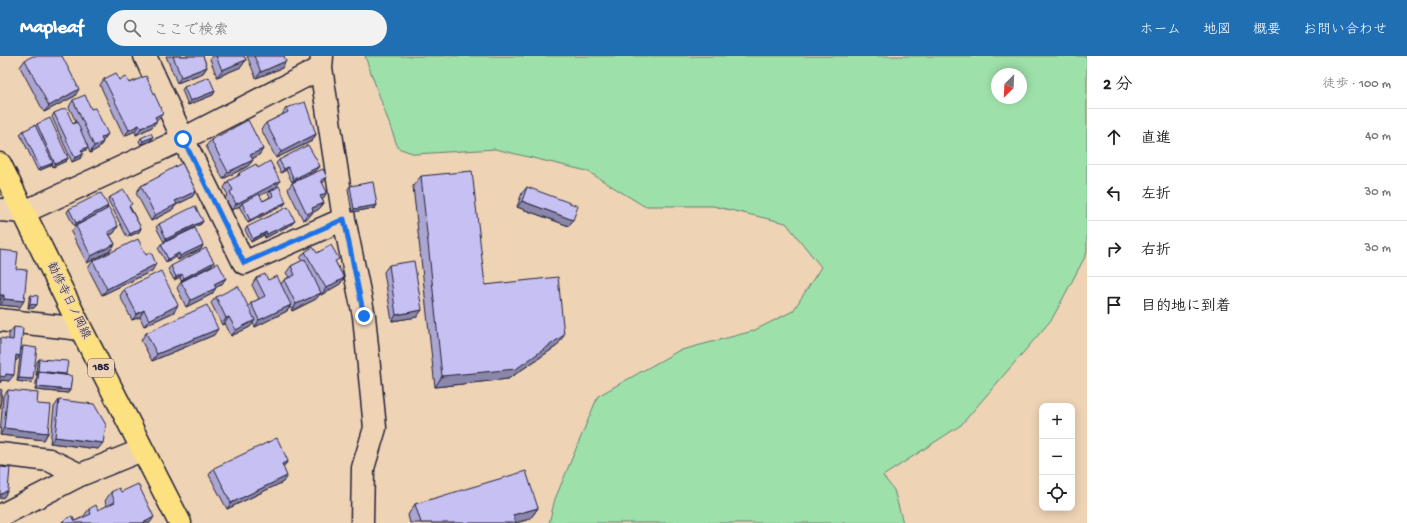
<!DOCTYPE html>
<html lang="ja">
<meta charset="utf-8">
<style>
:root{--surface:#fff;--page:#f2f2f2;--text:#222;--muted:#767676;--line:#e0e0e0;--accent:#1f6fb2}
body{margin:0;font-family:"Gochi Hand","Klee One",sans-serif;background:var(--page);color:var(--text)}
.controls{position:absolute;right:12px;bottom:12px;display:grid;overflow:hidden;border-radius:8px;box-shadow:0 2px 10px #0003}
.controls button{width:36px;height:36px;display:grid;place-items:center;padding:0;border:0;border-bottom:1px solid var(--line);background:var(--surface);color:var(--text);font:20px sans-serif}
.compass{position:absolute;left:991px;top:12px;width:36px;height:36px;border-radius:50%;background:var(--surface);box-shadow:0 2px 10px #0003;rotate:204deg}
.stop{position:absolute;width:12px;height:12px;margin:-9px;border:3px solid #1a73e8;border-radius:50%;background:#fff}
.stop.end{background:#1a73e8;border-color:#fff;box-shadow:0 1px 4px #0008}
.list{margin:0;padding:0;list-style:none}
h2{display:flex;justify-content:space-between;align-items:center;height:52px;margin:0;padding:0 16px;font-size:17px}
h2 small{font-size:13px;font-weight:400;color:var(--muted)}
.list li{display:grid;grid-template-columns:26px 1fr auto;gap:12px;align-items:center;box-sizing:border-box;height:56px;padding:0 16px;border-top:1px solid var(--line)}
.list b{display:block;font-size:15px;white-space:nowrap}
.list em{font-size:13px;font-style:normal;color:var(--muted)}
.icon{flex:none;width:22px;height:22px;fill:none;stroke:currentColor;stroke-width:2;stroke-linecap:round;stroke-linejoin:round}
.map{position:relative;flex:none;width:1087px;height:467px;overflow:hidden}
header{display:flex;align-items:center;gap:24px;box-sizing:border-box;height:56px;padding:0 20px;background:var(--accent);color:#fff}
header strong{font-size:19px}
nav{display:flex;gap:22px;margin-inline-start:auto;font-size:14px}
.search{width:280px;height:36px;background:var(--page);display:flex;align-items:center;gap:10px;box-sizing:border-box;padding:0 14px;border-radius:22px;color:var(--muted);font-size:15px}
main{display:flex}
aside{flex:1;background:var(--surface)}
.map>svg:first-child{display:block}
</style>
<header>
<strong>Mapleaf</strong>
<div class="search"><svg class="icon" aria-label="search" viewBox="0 0 24 24"><circle cx="10" cy="10" r="6"/><path d="M15 15l6 6"/></svg>ここで検索</div>
<nav><a>ホーム</a><a>地図</a><a>概要</a><a>お問い合わせ</a></nav>
</header>
<main>
<div class="map">
<svg width="1087" height="467" viewBox="0 0 1087 467">
<rect width="100%" height="100%" fill="#eed3b5"/>
<filter id="ink" filterUnits="userSpaceOnUse"><feTurbulence type="fractalNoise" baseFrequency=".025" numOctaves="2"/><feDisplacementMap in="SourceGraphic" scale="8" xChannelSelector="R" yChannelSelector="G"/><feConvolveMatrix kernelMatrix="1 2 1 2 8 2 1 2 1" color-interpolation-filters="sRGB"/></filter>
<g filter="url(#ink)">
<path fill="#9ee0aa" stroke="#608172" fill-rule="evenodd" d="M365,0H1087V197L1052,263L961,369L883,420L894,434L903,467H549L555,443L598,340L678,295L753,275L793,255L821,211L786,167L713,150H644L587,115L495,93L415,98L398,92ZM997,18H1021V42H997Z"/>
<g fill="none" stroke-linecap="round" stroke-linejoin="round">
<g stroke="#22223b" stroke-width="25">
<path id="minor" d="M145,0L183,83L244,207L344,163
M322,0L321,12L344,163L364,260L375,372L363,412L362,467
M0,154L24,156L183,83L321,12
M0,264L81,273
M0,398L49,404L80,419
M0,460L80,419L142,394"/>
</g>
<g stroke="#22223b" stroke-width="25">
<path id="major" d="M0,108L81,273L180,467"/>
</g>
<use href="#minor" stroke="#eed3b5" stroke-width="22"/>
<use href="#major" stroke="#fde080" stroke-width="22"/>
</g>
<path fill="#aba6d1" stroke="#22223b" d="M166,0H203L207,11L203,17L177,27Z
M213,0H244L246,4L241,11L217,21L210,3Z
M247,0H284L282,12L256,22Z
M25,4L75,40L44,56L20,11Z
M104,23L119,24L129,27L159,63L157,64L152,71L136,79L135,75L124,80L100,29Z
M184,31L215,35L213,39L188,49L182,34Z
M73,44L103,85L99,92L90,97L88,92L86,94L82,96L83,98L81,102L72,106L52,61L54,57L73,68L76,66L69,51Z
M286,52L316,78L312,85L276,102L261,73L266,67L282,59Z
M37,68L68,102L66,105L53,111L52,108L50,110L38,115L20,78L23,75L35,70Z
M153,81L150,85L141,89L139,85L141,82Z
M211,84L263,93L259,99L252,103L253,104L248,110L223,123L206,90Z
M279,104L320,110L317,114L292,126L286,114L281,117L276,107Z
M239,117L260,140L263,145L270,141L268,138L271,135L286,146L284,149L248,167L239,150H240L232,154L225,142L228,139L224,132L228,125L236,122Z
M160,119L196,135L192,141L176,149L172,154L151,165L136,137L141,130L157,122Z
M421,120L485,229L557,290L508,323L435,331L413,130Z
M292,127L323,128V143H322L324,147L319,153L312,157L309,161L303,164L288,133Z
M350,130L377,149L375,152L352,156L348,133Z
M527,131L573,164L569,170L517,151L522,137Z
M110,141L130,151L141,172L139,176L127,181L108,144Z
M108,150L106,154L74,170L67,156L69,153Z
M203,165L201,168L164,186L156,171L159,168Z
M292,168L265,182L264,179L251,186L245,174L247,171Z
M76,170H118L114,177L110,179L115,188L110,195L87,207L71,176Z
M161,188L203,189L201,193L178,204L176,201L166,206L158,192Z
M0,194L16,213L20,251L0,249Z
M305,196L317,197L336,207L344,222L340,228L321,239L320,237L316,243L292,255L290,251L287,255L255,271L253,267L250,271L231,280L225,267L222,269L211,247L216,241L248,251L251,247L259,243L252,229L256,222L268,224L281,228L284,224L289,221L286,217L291,210L302,205L300,202Z
M146,199L152,215L102,239L88,212L93,205Z
M214,206L211,210L181,225L180,221L174,224L168,213L171,210Z
M389,209L417,261L392,265L384,216Z
M226,222L221,229L216,231L212,238L186,251L177,232L181,226Z
M124,233L174,256L144,270L140,261L132,264L120,240Z
M31,239L34,252H28L29,243Z
M14,271L21,294L23,290L31,327L17,325L20,300L15,306L9,325L2,324L0,327L9,284V278Z
M146,277L214,279L152,305L141,284Z
M39,303L66,318V319L70,334L68,337L35,334L37,320V319H36L37,306Z
M8,334L37,348L48,377L44,384L0,379L3,340Z
M59,344L98,393L50,387L54,351Z
M288,405L283,411V426L227,453L209,419L214,412Z
M111,436H121L150,467H61L63,465H75L83,461L89,453L98,454L107,450L105,445Z
M415,448L538,452L530,463L516,467H410L408,459Z"/>
<path fill="#8b87aa" stroke="#22223b" d="M246,4L241,11L217,21L222,14Z
M286,5L282,12L256,22L261,16Z
M207,11L203,17L177,27L181,21Z
M79,33L75,40L44,56L49,50Z
M215,35L213,39L188,49L190,45Z
M163,57L159,63L151,67L155,61Z
M157,65L152,71L136,79L141,72Z
M139,69L135,75L124,80L129,74Z
M108,78L103,85L97,88L101,82Z
M316,78L312,85L276,102L281,96Z
M153,81L150,85L141,89L143,85Z
M103,86L99,92L90,97L94,90Z
M88,91L86,94L79,98L81,94Z
M263,93L259,99L246,106L250,99Z
M83,98L81,102L72,106L75,102Z
M68,102L66,105L53,111L55,108Z
M253,104L248,110L223,123L228,116Z
M53,107L50,110L38,115L40,112Z
M320,110L317,114L292,126L294,123Z
M288,111L286,114L281,117L284,113Z
M327,121L323,127L321,124Z
M280,125L276,132L242,148V147L240,150L232,154L236,148Z
M196,135L192,141L176,149L172,154L151,165L155,159L175,145Z
M327,136L323,143L316,146L320,140Z
M522,145L573,164L569,170L517,151Z
M286,146L284,149L248,167L250,164Z
M324,147L319,153L312,157L309,161L303,164L312,152Z
M377,149L375,152L352,156L354,153Z
M108,150L106,154L74,170L76,167Z
M203,165L201,168L164,186L166,183Z
M295,165L292,168L265,182L267,178Z
M118,170L114,177L104,182L108,176Z
M141,172L139,176L127,181L130,178Z
M266,176L264,179L251,186L253,183Z
M115,188L110,195L87,207L91,200Z
M203,189L201,193L178,204L180,200Z
M179,197L176,201L166,206L168,203Z
M214,206L211,210L181,225L184,222Z
M156,208L152,215L102,239L107,233Z
M182,218L180,221L174,224L176,221Z
M226,222L221,229L210,234L214,228Z
M344,222L340,228L321,239L326,232Z
M216,232L212,238L186,251L191,244Z
M321,237L316,243L292,255L296,248Z
M0,239H4L0,245Z
M4,243L24,245L20,251L0,249Z
M30,248L37,249L34,252H28Z
M178,249L174,256L144,270L149,264Z
M291,249L287,255L255,271L259,264Z
M144,254L140,261L132,264L137,258Z
M422,254L417,261L392,265L396,259Z
M229,261L225,267L222,269L226,262Z
M255,264L250,271L231,280L236,274Z
M218,273L214,279L152,305L157,298Z
M564,279L557,290L508,323L435,331L442,320Z
M16,299L20,300L15,306Z
M38,315L66,318L64,321L39,316L37,319H36Z
M6,318L14,319L9,325L2,324L0,327V320Z
M19,322L33,323L31,327L17,325Z
M37,331L70,334L68,337L35,334Z
M4,372L48,377L44,384L0,379Z
M55,381L103,387L98,393L50,387Z
M288,405L283,411L282,408Z
M287,420L283,426L227,453L231,447Z
M8,434L4,441L0,443V439Z
M538,452L530,463L515,467L513,459Z
M154,461L150,467H143Z"/>
<path fill="#c7c1f3" stroke="#22223b" d="M33,0H62L79,33L49,50L25,4Z
M173,0H203L207,11L181,21Z
M216,0H244L246,4L222,14Z
M254,0H284L286,5L261,16Z
M116,17L119,24L126,21L129,27L146,20L163,57L155,61L157,65L141,72L139,69L129,74L104,23Z
M209,21L215,35L190,45L184,31Z
M85,39L91,53L95,52L108,78L101,82L103,86L94,90L73,44Z
M305,46L316,78L281,96L266,67L288,56L286,52Z
M66,52L73,68L77,66L88,91L81,94L83,98L75,102L54,57Z
M50,62L68,102L55,108L37,68Z
M248,64L263,93L250,99L253,104L228,116L211,84Z
M35,69L53,107L40,112L23,75Z
M151,77L153,81L143,85L141,82Z
M308,89L320,110L294,123L288,111L284,113L279,104Z
M270,105L280,125L236,148L230,136L233,134L228,125L240,119L239,117L256,108L258,112Z
M182,107L196,135L175,145L177,148L155,159L141,130L160,120V119Z
M323,113L327,121L321,124L327,136L320,140L324,147L312,152L313,155L307,158L292,127Z
M472,115L485,229L558,221L564,279L516,313L442,320L421,120Z
M373,126L377,149L354,153L350,130Z
M279,130L286,146L250,164L242,147L259,138L263,145L273,140L271,135Z
M527,131L578,150L573,164L522,145Z
M124,134L132,148L129,150L141,172L130,178L110,141Z
M101,137L108,150L76,167L69,153Z
M195,150L203,165L166,183L159,168Z
M288,151L295,165L267,178L266,176L253,183L247,171Z
M109,152L118,170L108,176L115,188L91,200L76,170Z
M195,172L203,189L180,200L179,197L168,203L161,188Z
M138,183L146,199L151,196L156,208L107,233L93,205Z
M331,189L339,203L335,205L344,222L326,232L305,196L313,191L317,197Z
M206,192L214,206L184,222L182,218L176,221L171,210Z
M0,194L18,196L16,213L27,214L24,245L4,243V239H0Z
M305,203L321,237L296,248L284,224L295,219L291,210Z
M414,205L422,254L396,259L389,209Z
M218,207L226,222L214,228L216,232L191,244L181,226Z
M161,215L178,249L149,264L144,254L137,258L124,233Z
M265,218L268,224L277,220L291,249L259,264L251,247L265,240L256,222Z
M238,230L255,264L236,274L229,261L226,262L216,241Z
M31,239L38,240L37,249L30,248Z
M207,249L218,273L157,298L146,277Z
M14,271L23,272L20,300L16,299L14,319L6,318L5,321L0,320V282L13,284Z
M23,290L37,292L33,323L19,322Z
M39,303L68,305L66,318L38,315Z
M39,316L72,320L70,334L37,331Z
M0,333L2,334L0,353Z
M8,334L38,337L37,348L51,349L48,377L4,372Z
M59,344L94,348L106,369L103,387L55,381Z
M277,382L288,405L282,408L287,420L231,447L214,412Z
M0,411L10,412L8,434L0,439Z
M526,415L538,452L513,459L516,467H421L415,448Z
M138,428L154,461L143,467H64L63,465L72,460L75,465L91,458L89,453L96,449L98,454L115,446L111,436L119,432L121,436Z"/>
</g>
<g fill="none" stroke-linecap="round" stroke-linejoin="round" filter="url(#ink)">
<path stroke="#1a73e8" stroke-width="5" d="M183,83L244,207L344,163L364,260"/>
</g>
<g text-anchor="middle" dominant-baseline="central" stroke-width="3" stroke-linejoin="round" paint-order="stroke">
<rect fill="#eed3b5" stroke="#5f5760" stroke-width="1" x="88" y="303" width="26" height="18" rx="3"/>
<g font-size="11" font-weight="bold" fill="#22223b">
<text x="101" y="312">185</text>
</g>
<g font-size="12" fill="#22223b" stroke="#eed3b5">
<text transform="translate(68 245) rotate(64)">勧修寺日ノ岡線</text>
</g>
</g>
</svg>
<div class="controls">
<button>+</button>
<button>−</button>
<button><svg class="icon" aria-label="locate" viewBox="0 0 24 24"><circle cx="12" cy="12" r="6"/><path d="M12 2v4M12 18v4M2 12h4M18 12h4"/></svg></button>
</div>
<svg class="compass" viewBox="-18 -18 36 36"><path d="M0-13l5 13h-10z" fill="#e53935"/><path d="M0 13l5-13h-10z" fill="#767676"/></svg>
<div class="stop" style="left:183px;top:83px"></div>
<div class="stop end" style="left:364px;top:260px"></div>
</div>
<aside>
<h2>2 分<small>徒歩 · 100 m</small></h2>
<ul class="list">
<li><svg class="icon" aria-label="ahead" viewBox="0 0 24 24"><path d="M12 20V5M6 11l6-6 6 6"/></svg><div><b>直進</b></div><em>40 m</em></li>
<li><svg class="icon" aria-label="left" viewBox="0 0 24 24"><path d="M17 20v-9H6M10 6l-5 5 5 5"/></svg><div><b>左折</b></div><em>30 m</em></li>
<li><svg class="icon" aria-label="right" viewBox="0 0 24 24"><path d="M7 20v-9h11M14 6l5 5-5 5"/></svg><div><b>右折</b></div><em>30 m</em></li>
<li><svg class="icon" aria-label="arrive" viewBox="0 0 24 24"><path d="M6 21V4h12l-3 4 3 4H6"/></svg><div><b>目的地に到着</b></div></li>
</ul>
</aside>
</main>
